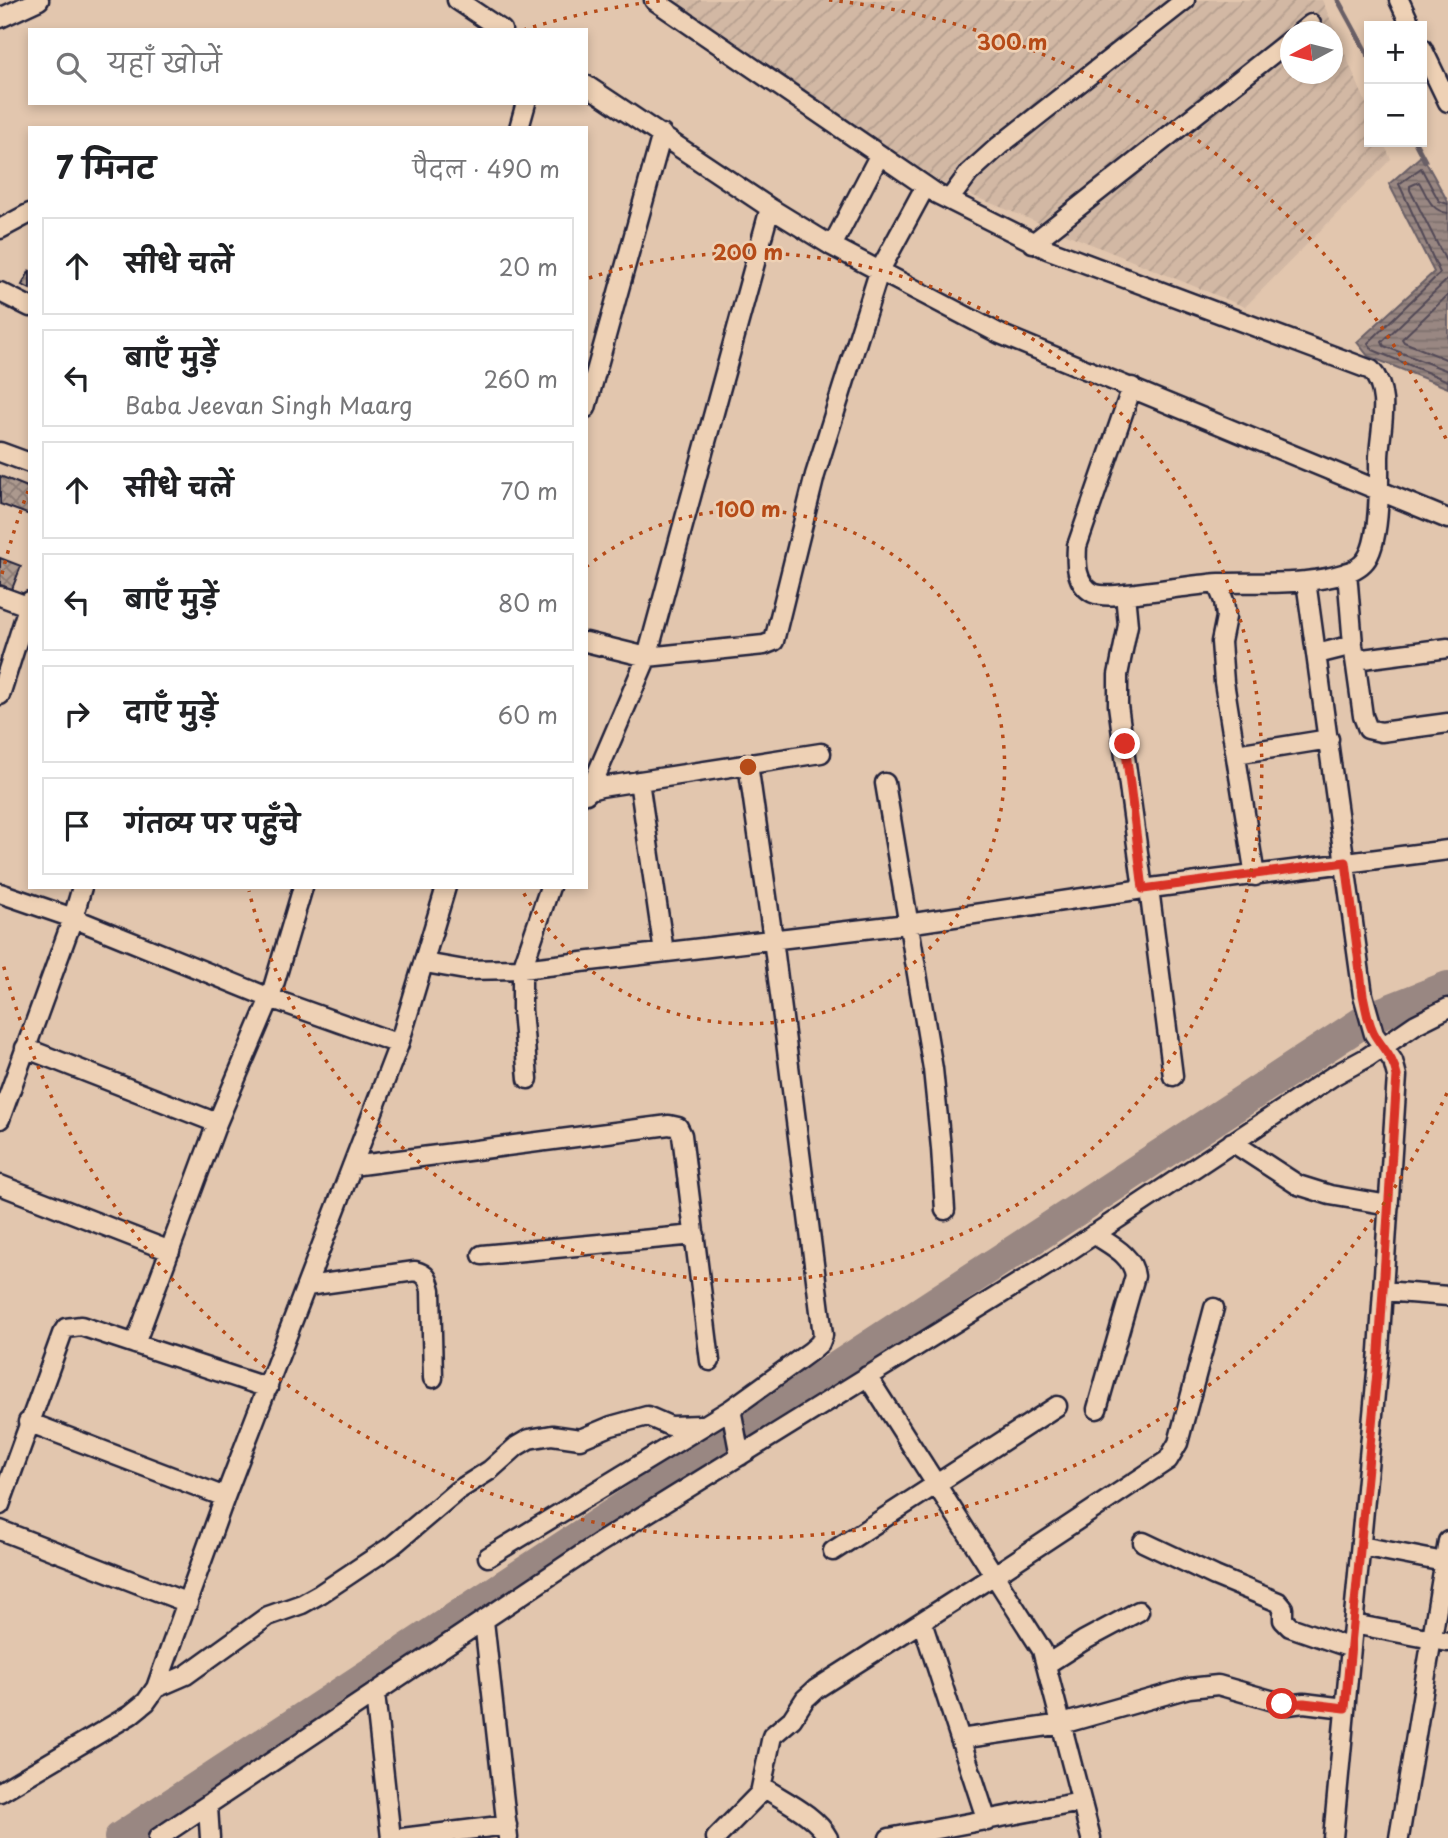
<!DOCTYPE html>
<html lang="hi">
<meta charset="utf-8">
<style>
:root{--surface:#fff;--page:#f6f6f6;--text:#202124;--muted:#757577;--line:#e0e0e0}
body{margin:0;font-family:"Playpen Sans","Playpen Sans Deva",sans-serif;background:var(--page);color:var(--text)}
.controls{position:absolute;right:21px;top:21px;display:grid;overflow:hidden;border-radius:0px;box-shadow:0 4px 10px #0003}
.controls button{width:63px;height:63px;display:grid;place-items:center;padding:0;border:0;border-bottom:2px solid var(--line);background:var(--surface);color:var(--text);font:35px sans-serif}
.compass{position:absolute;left:1280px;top:21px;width:63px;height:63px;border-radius:50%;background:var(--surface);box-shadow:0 4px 10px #0003;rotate:263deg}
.stop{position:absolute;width:21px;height:21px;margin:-16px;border:5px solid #d93025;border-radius:50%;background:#fff}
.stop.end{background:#d93025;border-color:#fff;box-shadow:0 2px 7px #0008}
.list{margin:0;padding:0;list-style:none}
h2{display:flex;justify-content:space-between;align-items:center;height:91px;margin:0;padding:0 28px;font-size:30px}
h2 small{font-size:23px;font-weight:400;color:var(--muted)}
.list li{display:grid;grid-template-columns:46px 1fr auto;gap:21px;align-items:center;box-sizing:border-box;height:98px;margin:0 14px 14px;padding:0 14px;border:2px solid var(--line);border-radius:0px}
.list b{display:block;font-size:26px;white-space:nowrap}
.list p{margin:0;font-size:23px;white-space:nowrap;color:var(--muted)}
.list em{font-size:23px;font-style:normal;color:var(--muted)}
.icon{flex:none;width:38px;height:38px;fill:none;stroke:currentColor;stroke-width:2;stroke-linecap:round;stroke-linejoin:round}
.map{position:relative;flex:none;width:1448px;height:1838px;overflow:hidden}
.search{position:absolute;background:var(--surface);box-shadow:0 4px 10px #0003;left:28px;top:28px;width:560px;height:77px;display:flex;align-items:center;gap:18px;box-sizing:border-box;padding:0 24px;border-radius:0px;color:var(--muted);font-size:26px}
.panel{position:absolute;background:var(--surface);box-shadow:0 4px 10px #0003;left:28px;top:126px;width:560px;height:763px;border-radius:0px}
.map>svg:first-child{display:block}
</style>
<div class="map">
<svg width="1448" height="1838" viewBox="0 0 1448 1838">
<defs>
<pattern id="industrial-furrows" width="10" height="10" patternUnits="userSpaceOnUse" patternTransform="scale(1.75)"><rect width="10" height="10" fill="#d2b8a4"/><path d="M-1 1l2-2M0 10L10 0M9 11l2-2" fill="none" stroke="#b49e8e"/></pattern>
<pattern id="water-rules" width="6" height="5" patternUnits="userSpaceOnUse" patternTransform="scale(1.75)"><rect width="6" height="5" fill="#998782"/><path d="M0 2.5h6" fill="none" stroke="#7c6e6c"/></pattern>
<pattern id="building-cross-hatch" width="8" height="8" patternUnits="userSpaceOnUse" patternTransform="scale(1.75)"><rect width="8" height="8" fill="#ac998e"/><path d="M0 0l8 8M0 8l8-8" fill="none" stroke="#8c7c75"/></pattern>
</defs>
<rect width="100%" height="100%" fill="#e2c6ae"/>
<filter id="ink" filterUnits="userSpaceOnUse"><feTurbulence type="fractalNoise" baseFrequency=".0143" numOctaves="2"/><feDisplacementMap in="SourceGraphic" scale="14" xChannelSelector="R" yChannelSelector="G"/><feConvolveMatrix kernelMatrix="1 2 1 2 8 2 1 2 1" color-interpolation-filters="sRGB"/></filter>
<g filter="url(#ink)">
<path fill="url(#industrial-furrows)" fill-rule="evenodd" d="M669,0H1322L1369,110V142H1383L1391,159L1245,307L944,184ZM1290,32H1332V74H1290Z"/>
<path fill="url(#water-rules)" stroke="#695f66" stroke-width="2" d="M1422,155L1448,202V388L1368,356L1357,342L1434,272L1389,184Z"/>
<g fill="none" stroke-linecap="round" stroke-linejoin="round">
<path stroke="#524a57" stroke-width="2" d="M1448,204L1439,201L1421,168L1399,184L1440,273L1368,343L1373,350L1448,381
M1448,213C1430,211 1427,195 1419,182L1410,186V190L1448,265
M1448,279L1382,342L1384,346L1448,371
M1448,295L1402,339L1404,342L1448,360"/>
<path stroke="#695f66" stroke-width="5" d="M1338,0L1369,57
M1415,142L1425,161"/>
<path stroke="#998782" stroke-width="32" d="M120,1838L1369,1018L1448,987"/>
</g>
<path fill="url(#building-cross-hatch)" stroke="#22223b" stroke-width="2" d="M30,270V289L22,285Z
M0,476L30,488V515L0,504Z
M0,558L21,566L12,589L0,585Z"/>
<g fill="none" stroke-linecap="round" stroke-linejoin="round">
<g stroke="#22223b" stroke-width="23">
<path id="minor" d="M457,0L502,30
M654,0L937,194L1047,249L1371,370C1392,393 1380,428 1379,457C1379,481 1381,542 1365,561C1354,575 1323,579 1306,581C1278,584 1249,582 1220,583C1192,585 1164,590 1136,593C1123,594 1105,598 1093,593C1075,583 1076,563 1077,546L1132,387
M1399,0L1411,26
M0,18L39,0
M1301,32L1311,24
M1422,48L1448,102
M586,85L770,208L832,246L1000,334L1448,519
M519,128L526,103
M949,200L969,173L999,146L1185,0
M0,229L30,213
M1033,243L1290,40
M832,246L879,156
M0,292L30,307
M586,408L662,134
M0,452L30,463
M1347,572L1353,645L1363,716L1368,729L1381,732L1448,723
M1306,581L1363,995L1374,1034L1393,1061L1397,1076L1379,1351L1333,1838
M1217,584L1224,601L1226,617L1221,642L1224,682L1255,876
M1125,594L1128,625L1118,675V705L1143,889
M0,596L30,607
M586,642L647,657L764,645L774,641L815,475L879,272L925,187
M1317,654L1353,645
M1355,660L1448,648
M0,695L30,601
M1236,754L1329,739
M639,781L664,952
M885,783L933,1069L941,1148L945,1210
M590,790L647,657L770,208
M586,794L590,790L601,787L821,753
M1149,888L1173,1076
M0,893L73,918L270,998L399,1044L446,887
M425,963L465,970L522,969L907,924L1143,889L1448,850
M25,1048L217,1123
M528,1079L522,1010V969L550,887
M0,1119L73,918L82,887
M1232,1142L1298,1185L1330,1195L1389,1205
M352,1166L669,1125L678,1127L682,1135L710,1361
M0,1185L170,1251
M1094,1234C1110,1245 1133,1255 1135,1276L1097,1409
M482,1255L695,1235
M307,1286L415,1271C427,1274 428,1279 431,1290L433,1378
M1383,1291L1448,1296
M135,1344L217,1123L270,998L303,887
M867,1376L1042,1650L1091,1838
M731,1409L740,1456
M28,1422L225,1497
M0,1505L62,1334L66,1328L81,1326L268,1388
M0,1530L188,1603
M1143,1542L1215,1576L1278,1602L1283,1608V1620L1290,1627L1351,1648
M1361,1546L1444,1562
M833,1551L1057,1406
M488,1557L731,1409L811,1351L820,1343L823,1335L773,939L748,764
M484,1621L508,1838
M922,1622L987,1821
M1353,1624L1448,1642
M1047,1664L1083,1641L1139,1611
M156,1688L186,1675L268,1616L302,1604L320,1594L392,1546L457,1491L490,1470L517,1446L529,1439L552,1435L580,1439L611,1426L647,1416L670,1426L701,1425
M375,1694L391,1838
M960,1739L1062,1724L1189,1688L1218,1685L1288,1705L1304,1703L1345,1708
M763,1787C784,1801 816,1815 828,1838
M0,1792L130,1715L146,1702L156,1688L225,1497L399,1044
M208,1807L210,1838
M158,1838L599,1543L1054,1261L1333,1076L1368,1057L1416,1024L1448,1008
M402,1838L507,1825
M716,1838L760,1793L772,1736L792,1719L805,1699L816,1689L993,1576L1168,1460L1178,1443L1214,1308
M889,1838L1081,1802
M1399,1838L1448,1541"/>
</g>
<use href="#minor" stroke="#eed1b5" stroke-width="18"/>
</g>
</g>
<g fill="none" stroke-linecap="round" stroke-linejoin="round" filter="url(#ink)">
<path stroke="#d93025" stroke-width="9" d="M1125,744L1143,889L1346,862L1363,995C1366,1008 1368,1025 1376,1037C1384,1050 1394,1059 1397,1076L1379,1351L1345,1708L1304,1703L1282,1704"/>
</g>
<g fill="none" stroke="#b64b18" stroke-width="3.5" stroke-dasharray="3.5 7">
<path d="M586 567A257 257 0 1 1 521 888"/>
<path d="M589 278A514 514 0 1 1 249 891"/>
<path d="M1447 1093A771 771 0 0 1 2 960M2 574A771 771 0 0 1 28 491M523 30A771 771 0 0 1 667 0M829 0A771 771 0 0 1 1447 441"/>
</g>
<circle cx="748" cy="767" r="10" fill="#b64b18" stroke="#eed1b5" stroke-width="3.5"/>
<g font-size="21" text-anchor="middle" font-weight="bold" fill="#b64b18" stroke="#eed1b5" stroke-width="5" stroke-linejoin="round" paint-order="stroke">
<text x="1012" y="50">300 m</text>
<text x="748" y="260">200 m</text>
<text x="748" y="517">100 m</text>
</g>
</svg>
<div class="controls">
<button>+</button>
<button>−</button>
</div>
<svg class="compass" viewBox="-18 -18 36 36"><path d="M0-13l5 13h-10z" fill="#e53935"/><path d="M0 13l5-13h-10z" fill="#757577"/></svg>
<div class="stop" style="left:1282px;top:1704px"></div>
<div class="stop end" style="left:1125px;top:744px"></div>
<div class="search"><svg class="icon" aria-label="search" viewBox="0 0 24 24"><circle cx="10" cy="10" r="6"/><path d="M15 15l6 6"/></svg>यहाँ खोजें</div>
<section class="panel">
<h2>7 मिनट<small>पैदल · 490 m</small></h2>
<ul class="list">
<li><svg class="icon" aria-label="ahead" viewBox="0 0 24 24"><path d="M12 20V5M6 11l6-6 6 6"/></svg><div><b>सीधे चलें</b></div><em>20 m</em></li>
<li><svg class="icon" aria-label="left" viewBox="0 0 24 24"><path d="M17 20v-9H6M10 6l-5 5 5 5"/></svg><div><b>बाएँ मुड़ें</b><p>Baba Jeevan Singh Maarg</p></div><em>260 m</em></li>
<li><svg class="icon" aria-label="ahead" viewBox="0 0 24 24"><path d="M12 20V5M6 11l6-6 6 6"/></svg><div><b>सीधे चलें</b></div><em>70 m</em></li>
<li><svg class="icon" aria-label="left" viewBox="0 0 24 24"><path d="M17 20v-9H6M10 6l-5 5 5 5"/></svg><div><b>बाएँ मुड़ें</b></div><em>80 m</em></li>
<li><svg class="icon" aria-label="right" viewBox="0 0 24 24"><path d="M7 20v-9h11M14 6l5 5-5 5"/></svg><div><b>दाएँ मुड़ें</b></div><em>60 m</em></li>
<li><svg class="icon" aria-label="arrive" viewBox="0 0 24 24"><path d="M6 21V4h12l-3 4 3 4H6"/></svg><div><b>गंतव्य पर पहुँचे</b></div></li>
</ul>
</section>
</div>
